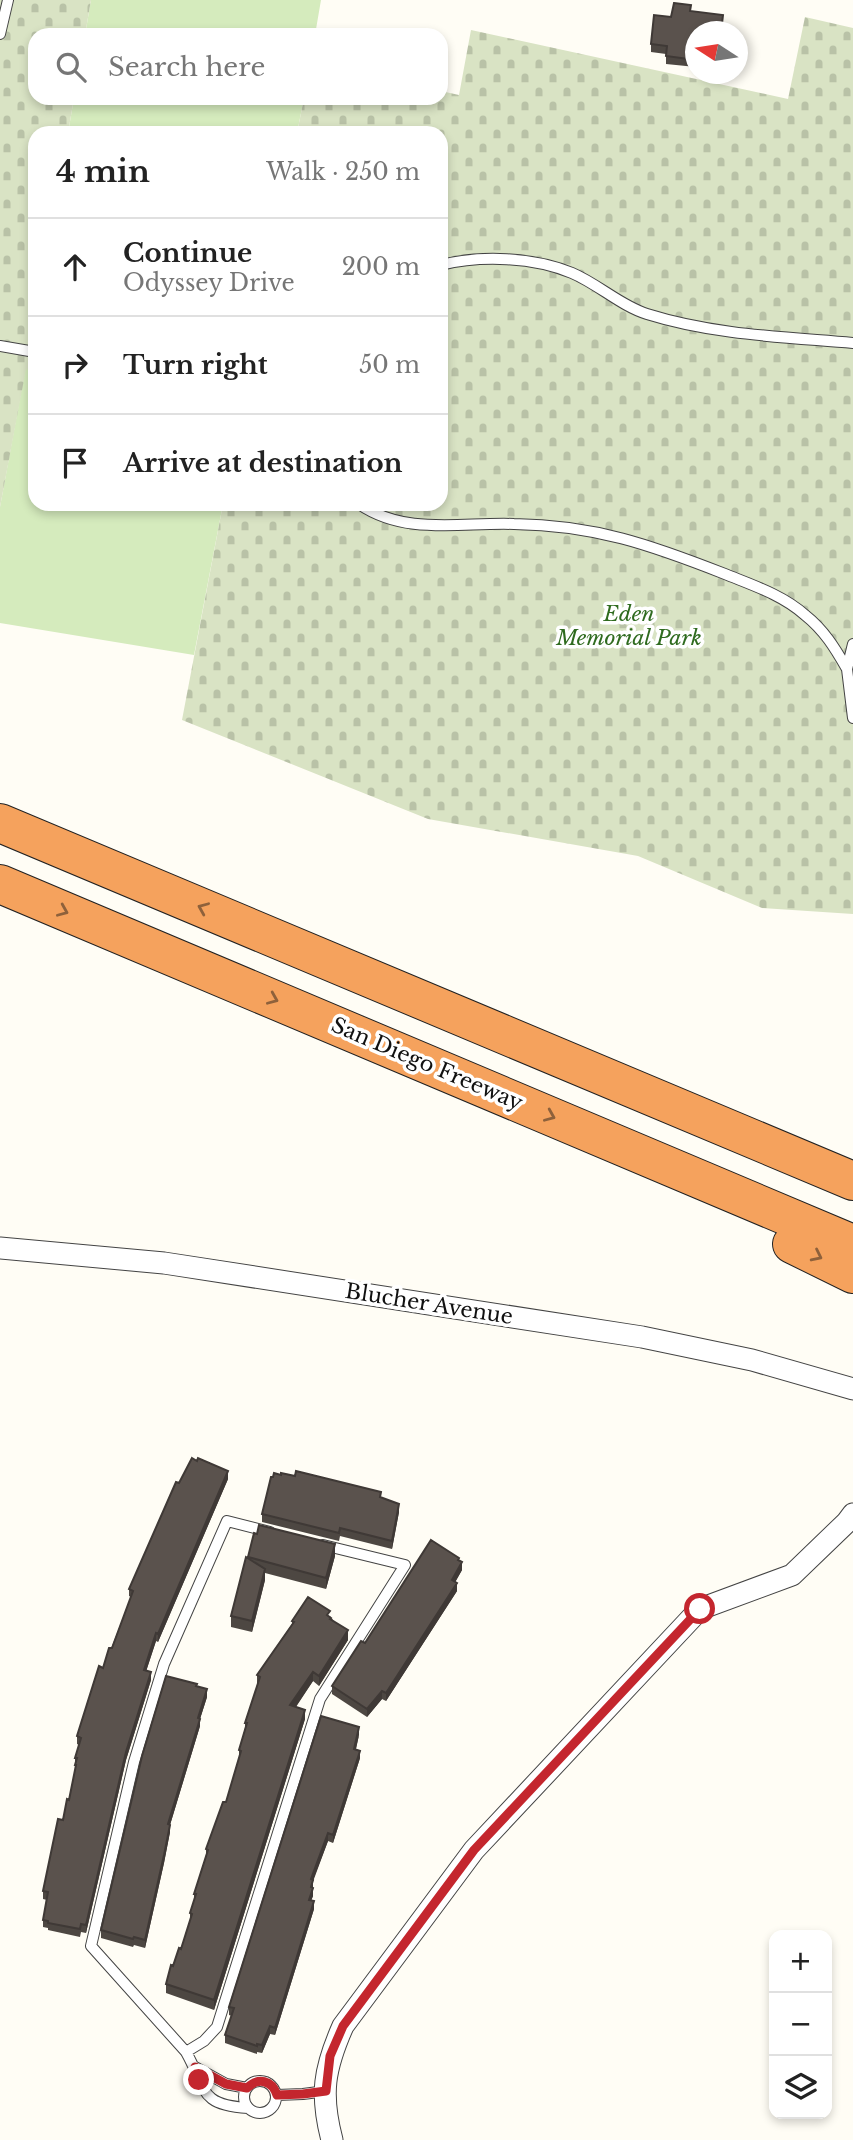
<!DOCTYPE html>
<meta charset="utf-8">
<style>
:root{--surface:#fff;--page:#f6f6f6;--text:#222;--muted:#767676;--line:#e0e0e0}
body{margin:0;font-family:"Libre Baskerville",serif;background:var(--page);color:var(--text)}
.controls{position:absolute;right:21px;bottom:21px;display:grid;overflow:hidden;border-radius:14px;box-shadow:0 4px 10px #0003}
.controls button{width:63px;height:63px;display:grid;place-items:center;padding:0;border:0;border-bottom:2px solid var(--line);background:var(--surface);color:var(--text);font:35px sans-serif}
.compass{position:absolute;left:685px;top:21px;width:63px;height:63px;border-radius:50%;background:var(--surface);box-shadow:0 4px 10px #0003;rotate:282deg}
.stop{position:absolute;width:21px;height:21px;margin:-16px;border:5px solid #c4262e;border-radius:50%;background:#fff}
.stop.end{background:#c4262e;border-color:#fff;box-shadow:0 2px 7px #0008}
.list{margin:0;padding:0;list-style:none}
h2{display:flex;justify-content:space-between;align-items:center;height:91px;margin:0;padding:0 28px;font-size:30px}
h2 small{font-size:23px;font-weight:400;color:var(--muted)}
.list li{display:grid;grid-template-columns:46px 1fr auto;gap:21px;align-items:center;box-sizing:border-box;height:98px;padding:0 28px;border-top:2px solid var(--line)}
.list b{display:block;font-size:26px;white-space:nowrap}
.list p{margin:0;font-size:23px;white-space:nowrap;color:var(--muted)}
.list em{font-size:23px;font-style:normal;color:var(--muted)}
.icon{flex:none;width:38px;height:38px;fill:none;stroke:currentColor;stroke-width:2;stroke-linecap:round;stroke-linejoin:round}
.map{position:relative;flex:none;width:853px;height:2140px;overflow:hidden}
.search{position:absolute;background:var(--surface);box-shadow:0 4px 10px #0003;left:28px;top:28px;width:420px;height:77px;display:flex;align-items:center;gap:18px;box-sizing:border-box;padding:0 24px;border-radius:21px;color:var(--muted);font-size:26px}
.panel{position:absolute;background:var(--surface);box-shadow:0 4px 10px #0003;left:28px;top:126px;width:420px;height:385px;border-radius:21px}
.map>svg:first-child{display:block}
</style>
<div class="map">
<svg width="853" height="2140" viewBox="0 0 853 2140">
<defs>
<pattern id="cemetery-stones" width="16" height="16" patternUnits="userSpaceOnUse" patternTransform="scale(1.75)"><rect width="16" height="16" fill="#d9e3c4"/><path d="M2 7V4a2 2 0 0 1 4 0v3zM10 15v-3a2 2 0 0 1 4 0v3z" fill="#b9c2a7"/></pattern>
</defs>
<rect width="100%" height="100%" fill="#fffdf5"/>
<path fill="#d5ebbd" d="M91,0H321L315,35H85Z
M74,98H304L297,133H68Z
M35,316V504H223L194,655L0,623V507Z"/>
<path fill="url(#cemetery-stones)" d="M0,0H91L85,35H35V98H74L68,133H35V316L32,332L35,333V372L26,369L0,507Z
M805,17L853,28V914L762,908L638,856L428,819L182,720L223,504H441V133H297L304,98H441V91L459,95L471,30L788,99Z"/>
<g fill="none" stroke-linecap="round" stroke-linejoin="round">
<g stroke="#444" stroke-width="12">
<path id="service" d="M0,34L8,0
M441,265C481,255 533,257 572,273C598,284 621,306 647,314C714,335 784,337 853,343
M0,346L35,352
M359,504C406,536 461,522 514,524C595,525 651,545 725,574C752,585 783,595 805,615C824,630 835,648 847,669
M853,644L847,669L853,718
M186,2052L204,2041L217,2027L320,1699L405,1565L323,1545
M195,2067L226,2084L247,2088
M244 2097a16 16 0 1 1 32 0a16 16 0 1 1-32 0Z
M277,2095L303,2094L326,2091
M248,2108C198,2105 207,2089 186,2052L91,1946L134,1762L164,1664L227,1521L270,1532"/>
</g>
<g stroke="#444" stroke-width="23">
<path id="minor" d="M0,1248L164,1263L642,1337L752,1360L853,1389
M332,2140C320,2094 324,2069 343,2026L474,1850L700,1609L792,1575L847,1522L853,1514"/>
</g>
<g stroke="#222" stroke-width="40">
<path id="motorway" d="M0,823L853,1181
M0,884L853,1244
M792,1244L853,1274"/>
</g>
<use href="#service" stroke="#fff" stroke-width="10"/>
<use href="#minor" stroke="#fff" stroke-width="21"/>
<use href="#motorway" stroke="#f5a25d" stroke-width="38"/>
</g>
<path fill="#4d4742" d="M691,11L723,23L696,32V67L666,64V54L651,52V44L671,17Z
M281,1475L381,1497L399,1512L392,1549L340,1536L339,1541L262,1522V1514L273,1477Z
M228,1479L158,1642L156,1641L146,1671L151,1680L126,1760L86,1933L81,1932L80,1937L48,1930V1928L43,1927V1920L47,1900L43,1899V1891L69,1800L75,1773V1758L79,1745L77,1744V1736L131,1597L129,1596V1589L179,1483Z
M335,1556L326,1589L265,1573V1580L252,1632L231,1627V1616L248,1557Z
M459,1560L462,1570L455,1582L457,1591L386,1701L382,1699L367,1717L332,1694V1686L365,1643Z
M330,1616L348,1640L319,1686L313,1681L296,1707L305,1719L214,2010L166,1993V1984L181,1949L190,1920V1913L194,1901V1894L206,1855V1849L226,1802L239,1758V1750L245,1728V1723L257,1685V1675L292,1624V1621Z
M197,1687L207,1697L200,1719V1726L170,1825V1832L164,1863L145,1948L134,1945L133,1947L101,1938V1930Z
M359,1735L356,1749L360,1758L333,1843L328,1841L313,1880V1896L311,1900L314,1909L275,2035L270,2034L262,2053L257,2052V2054L225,2043V2035L232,2016L229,2015V2007Z"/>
<path fill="#3f3936" d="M228,1471V1479L158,1642V1634Z
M399,1504V1512L392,1549V1541Z
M335,1544V1556L326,1589V1578Z
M462,1562V1570L452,1588V1580Z
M265,1569V1580L252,1632V1621Z
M457,1583V1591L386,1701V1693Z
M348,1630V1640L319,1686V1676Z
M156,1633V1641L144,1678V1670Z
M151,1672V1680L126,1760L86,1933V1925L126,1752Z
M313,1672V1681L290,1715V1705Z
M207,1689V1697L200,1719V1726L170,1825V1832L164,1863L145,1948V1940L168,1824Z
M382,1691V1699L367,1717V1709Z
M305,1710V1719L214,2010V2000Z
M359,1727V1735L354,1757V1749Z
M360,1751V1758L333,1843V1835Z
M328,1833V1841L311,1887V1879Z
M313,1880V1896L309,1907V1900Z
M314,1901V1909L275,2035V2028Z
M270,2026V2034L262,2053V2045Z"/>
<path fill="#5a524d" stroke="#3f3936" stroke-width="2" d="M674,3L691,5L690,11L723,15L721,32H696V60L666,56L667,46L651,44L654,15L671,17Z
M192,1458L197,1461L198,1458L228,1471L158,1634L156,1633L144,1670L151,1672L126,1752L86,1925L81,1924L80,1929L48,1923V1921L43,1920L48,1892L43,1891L58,1819L63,1820L67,1799L69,1800L76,1765H75L77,1758H75L81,1738L77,1736L99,1666L103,1668L109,1648H112L133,1591L129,1589L176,1482L179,1483Z
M296,1471L381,1492L380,1497L399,1504L392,1541L340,1528L339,1533L262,1514L271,1477H273L274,1473L281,1475V1473L295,1476Z
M259,1525L335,1544L326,1578L248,1557L254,1533L257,1534Z
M431,1540L459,1558L458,1560L462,1562L452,1580L457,1583L386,1693L382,1691L367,1709L332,1686L361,1641L365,1643Z
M246,1557L265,1569L252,1621L231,1616Z
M308,1597L330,1611L327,1615L331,1618L330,1619L348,1630L319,1676L313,1672L290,1705L305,1710L214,2000L166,1984L171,1965L173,1966L179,1948L181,1949L192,1914L190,1913L196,1894H194L208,1850L206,1849L223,1802H226L241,1751L239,1750L247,1723H245L260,1677L257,1675L294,1622L292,1621Z
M166,1676L197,1684L196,1686L207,1689L198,1718L200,1719L168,1824L170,1825L164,1855L145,1940L134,1937L133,1939L101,1930L142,1756Z
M321,1716L359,1727L354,1749L360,1751L333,1835L328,1833L311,1879L313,1880L311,1887L313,1888L309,1900L314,1901L275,2028L270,2026L262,2045L257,2044V2046L225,2035L234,2008L229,2007Z"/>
<defs><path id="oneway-chevron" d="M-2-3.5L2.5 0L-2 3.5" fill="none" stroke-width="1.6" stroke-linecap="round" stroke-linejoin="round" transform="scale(1.75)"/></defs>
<g stroke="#8e613b">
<use href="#oneway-chevron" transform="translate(203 908) rotate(-157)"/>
<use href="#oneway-chevron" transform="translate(63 911) rotate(23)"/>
<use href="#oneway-chevron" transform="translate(273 999) rotate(23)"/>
<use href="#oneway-chevron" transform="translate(550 1116) rotate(23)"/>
<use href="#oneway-chevron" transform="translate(817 1256) rotate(26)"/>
</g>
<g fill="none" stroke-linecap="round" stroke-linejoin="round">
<path stroke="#c4262e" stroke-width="9" d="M199,2080L195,2067L226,2084L247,2088C258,2077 272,2080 277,2095L303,2094L326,2091L330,2056L343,2026L474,1850L700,1609"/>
</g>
<g text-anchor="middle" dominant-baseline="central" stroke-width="7" stroke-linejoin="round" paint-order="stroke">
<g font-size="21" font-style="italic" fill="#2f6b1f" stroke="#fff">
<text x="629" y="614">Eden<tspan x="629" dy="24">Memorial Park</tspan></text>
</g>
<g font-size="21" fill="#111" stroke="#fff">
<text transform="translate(427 1064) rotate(23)">San Diego Freeway</text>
<text transform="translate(429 1304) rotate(9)">Blucher Avenue</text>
</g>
</g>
</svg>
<div class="controls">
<button>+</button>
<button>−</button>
<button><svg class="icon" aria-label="layers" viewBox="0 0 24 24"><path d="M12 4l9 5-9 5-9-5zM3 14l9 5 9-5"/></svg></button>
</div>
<svg class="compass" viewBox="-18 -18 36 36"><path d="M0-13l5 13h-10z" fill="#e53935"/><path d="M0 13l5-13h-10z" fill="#767676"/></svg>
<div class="stop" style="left:700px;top:1609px"></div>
<div class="stop end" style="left:199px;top:2080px"></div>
<div class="search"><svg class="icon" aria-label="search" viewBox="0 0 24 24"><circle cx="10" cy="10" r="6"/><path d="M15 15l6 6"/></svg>Search here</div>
<section class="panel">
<h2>4 min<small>Walk · 250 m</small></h2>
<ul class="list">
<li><svg class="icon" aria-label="ahead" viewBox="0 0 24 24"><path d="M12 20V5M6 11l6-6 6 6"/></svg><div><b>Continue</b><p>Odyssey Drive</p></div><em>200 m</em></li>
<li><svg class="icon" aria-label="right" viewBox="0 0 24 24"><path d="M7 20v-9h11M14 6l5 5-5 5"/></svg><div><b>Turn right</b></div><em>50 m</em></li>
<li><svg class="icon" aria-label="arrive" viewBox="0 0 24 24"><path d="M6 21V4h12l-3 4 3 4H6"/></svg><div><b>Arrive at destination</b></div></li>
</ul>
</section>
</div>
